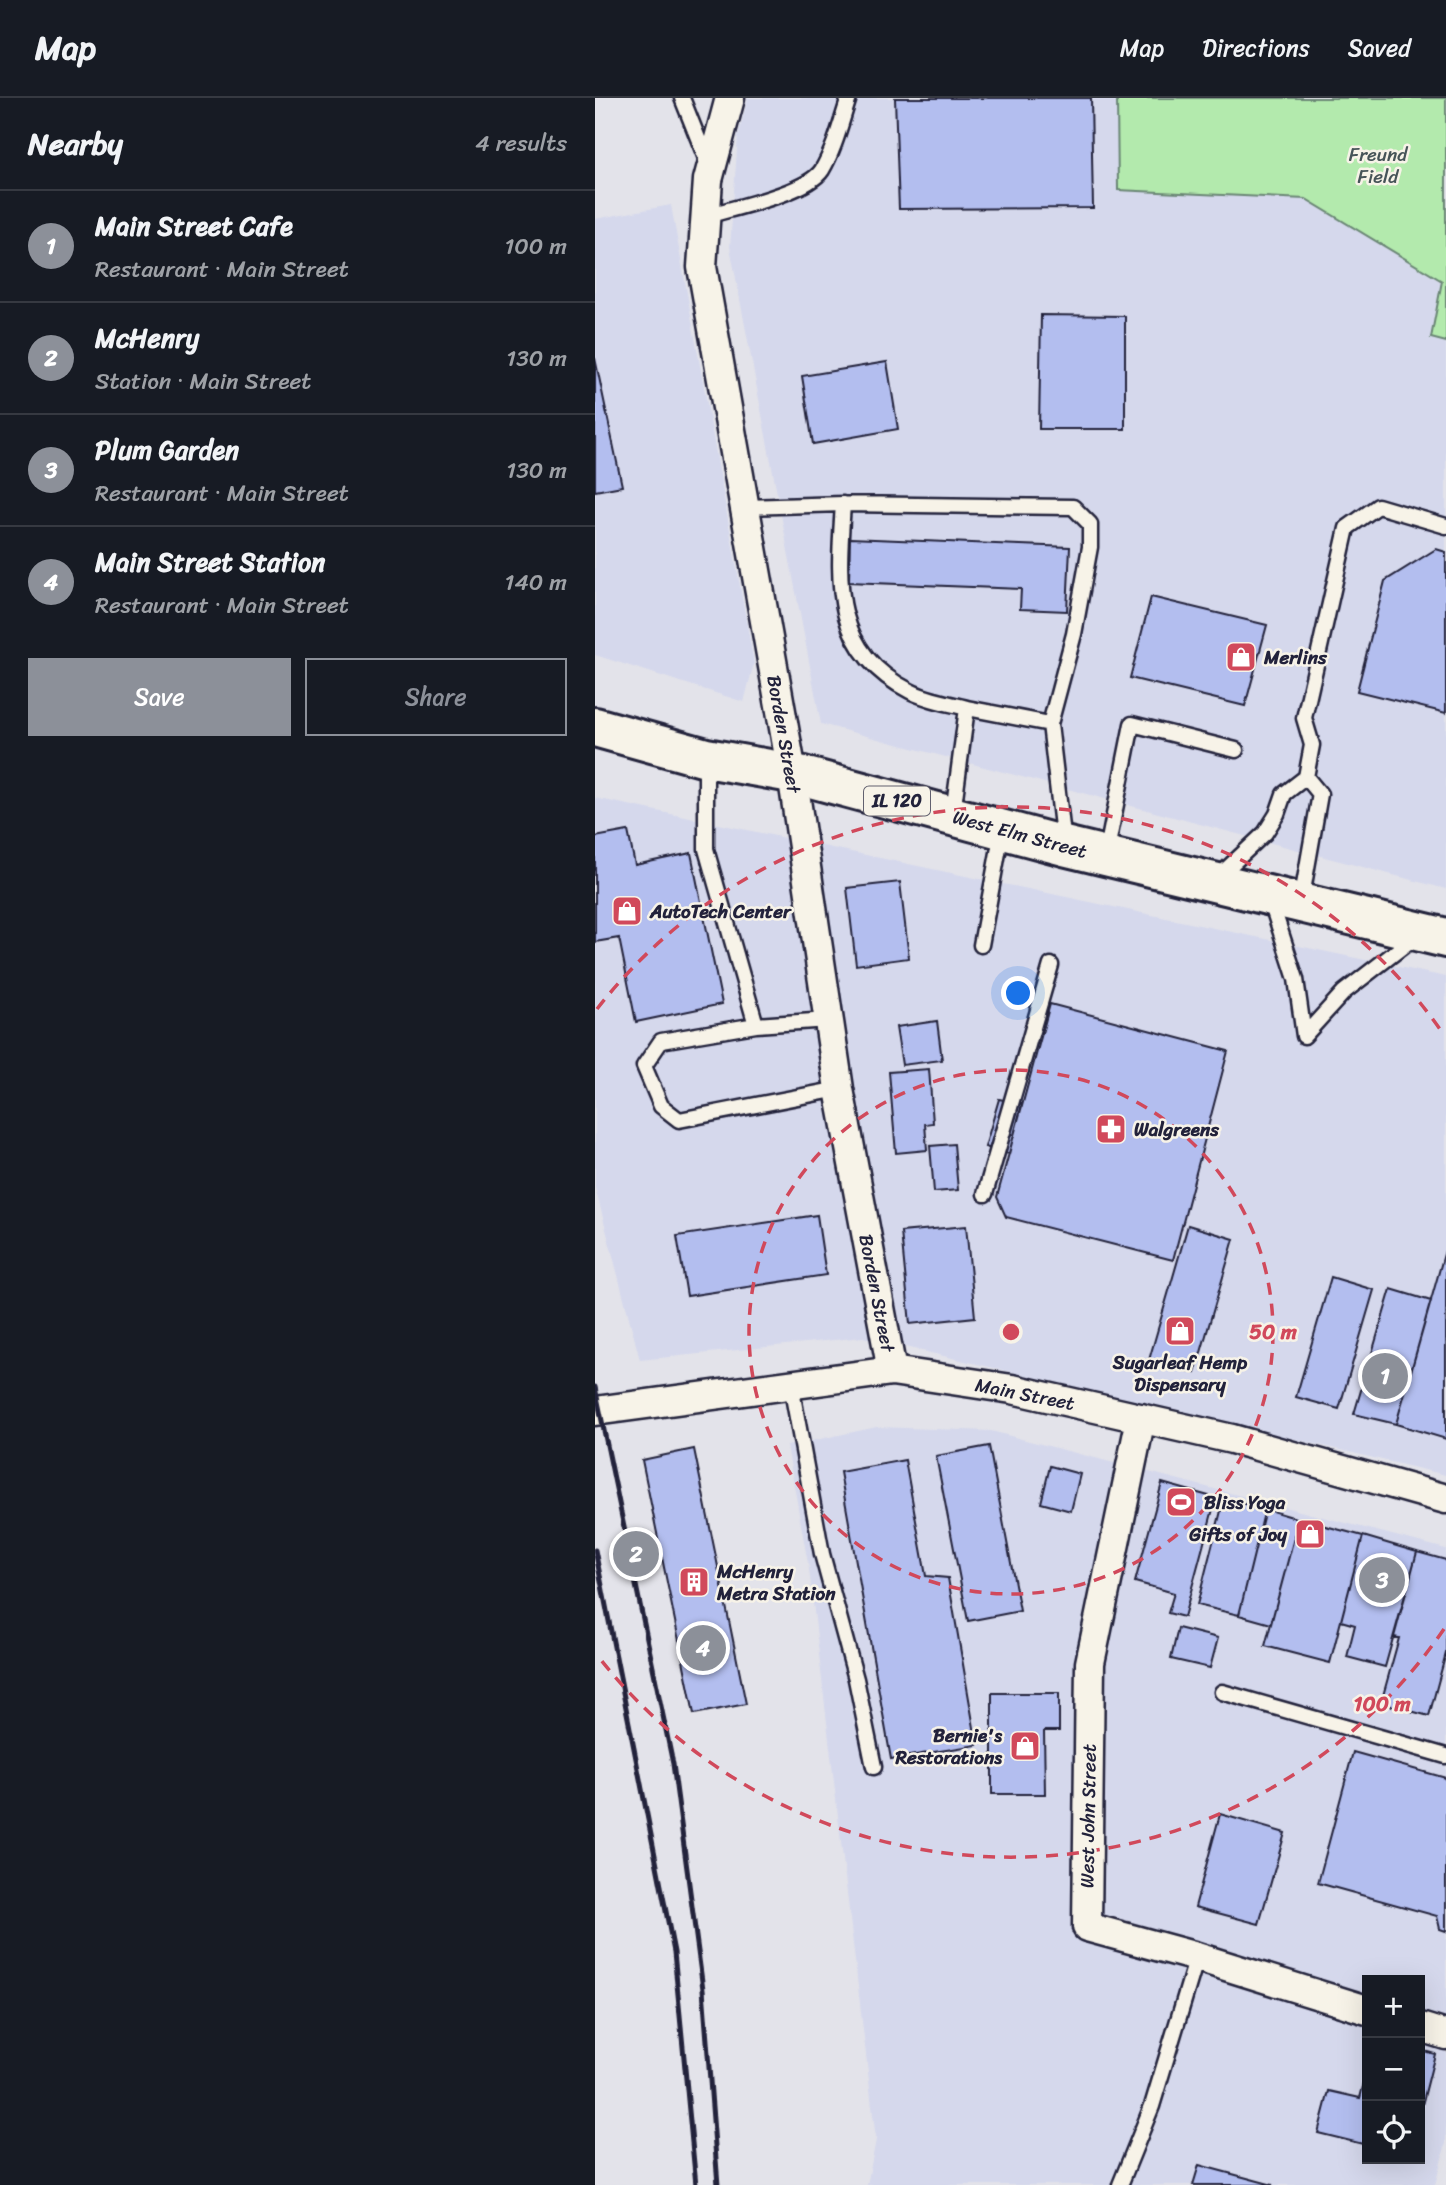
<!DOCTYPE html>
<meta charset="utf-8">
<style>
:root{--surface:#171b24;--page:#20242c;--text:#f1f3f6;--muted:#9ea1a6;--line:#363941;--accent:#8c9099}
body{margin:0;font-family:Sriracha,sans-serif;background:var(--page);color:var(--text)}
.controls{position:absolute;right:21px;bottom:21px;display:grid;overflow:hidden;border-radius:0px;box-shadow:0 7px 28px #0002}
.controls button{width:63px;height:63px;display:grid;place-items:center;padding:0;border:0;border-bottom:2px solid var(--line);background:var(--surface);color:var(--text);font:35px sans-serif}
.you{position:absolute;left:424px;top:896px;width:24px;height:24px;margin:-18px;border:5px solid #fff;border-radius:50%;background:#1a73e8;box-shadow:0 0 0 10px #1a73e833}
.badge{display:grid;place-items:center;width:46px;height:46px;border-radius:50%;background:var(--accent);color:#fff;font-size:23px;font-weight:700}
.pin{position:absolute;translate:-50% -50%;border:4px solid #fff;box-shadow:0 2px 7px #0006}
.list{margin:0;padding:0;list-style:none}
h2{display:flex;justify-content:space-between;align-items:center;height:91px;margin:0;padding:0 28px;font-size:30px}
h2 small{font-size:23px;font-weight:400;color:var(--muted)}
.list li{display:grid;grid-template-columns:46px 1fr auto;gap:21px;align-items:center;box-sizing:border-box;height:112px;padding:0 28px;border-top:2px solid var(--line)}
.list b{display:block;font-size:26px;white-space:nowrap}
.list p{margin:0;font-size:23px;white-space:nowrap;color:var(--muted)}
.list em{font-size:23px;font-style:normal;color:var(--muted)}
.actions{display:flex;gap:14px;padding:21px 28px}
.actions a{flex:1;padding:16px 0;border:2px solid var(--accent);border-radius:0px;text-align:center;font-size:24px;color:var(--accent)}
.actions .main{background:var(--accent);color:#fff}
.icon{flex:none;width:38px;height:38px;fill:none;stroke:currentColor;stroke-width:2;stroke-linecap:round;stroke-linejoin:round}
.map{position:relative;flex:none;width:851px;height:2087px;overflow:hidden}
header{display:flex;align-items:center;gap:42px;box-sizing:border-box;height:98px;padding:0 35px;background:var(--surface);border-bottom:2px solid var(--line)}
header strong{font-size:33px}
nav{display:flex;gap:38px;margin-inline-start:auto;font-size:24px}
main{display:flex}
aside{flex:1;background:var(--surface)}
.map>svg:first-child{display:block}
</style>
<header>
<strong>Map</strong>
<nav><a>Map</a><a>Directions</a><a>Saved</a></nav>
</header>
<main>
<aside>
<h2>Nearby<small>4 results</small></h2>
<ul class="list">
<li><span class="badge">1</span><div><b>Main Street Cafe</b><p>Restaurant · Main Street</p></div><em>100 m</em></li>
<li><span class="badge">2</span><div><b>McHenry</b><p>Station · Main Street</p></div><em>130 m</em></li>
<li><span class="badge">3</span><div><b>Plum Garden</b><p>Restaurant · Main Street</p></div><em>130 m</em></li>
<li><span class="badge">4</span><div><b>Main Street Station</b><p>Restaurant · Main Street</p></div><em>140 m</em></li>
</ul>
<div class="actions"><a class="main">Save</a><a>Share</a></div>
</aside>
<div class="map">
<svg width="851" height="2087" viewBox="0 0 851 2087">
<rect width="100%" height="100%" fill="#e3e3ea"/>
<filter id="ink" filterUnits="userSpaceOnUse"><feTurbulence type="fractalNoise" baseFrequency=".0143" numOctaves="2"/><feDisplacementMap in="SourceGraphic" scale="14" xChannelSelector="R" yChannelSelector="G"/><feConvolveMatrix kernelMatrix="1 2 1 2 8 2 1 2 1" color-interpolation-filters="sRGB"/></filter>
<g filter="url(#ink)">
<path fill="#d5d8ec" fill-rule="evenodd" d="M153,0H522L524,92L711,101L847,184L836,239L851,244V791L226,626L135,149L143,37Z
M76,107L159,565L149,604L0,557V121Z
M0,700L851,879V1377L268,1239L45,1262L0,1089Z
M282,1329L396,1333L851,1451V2045L840,2087H272L281,2042L214,1471L192,1348ZM772,1882H825V2061H772Z"/>
<path fill="#b3eaad" stroke="#6a8674" stroke-width="2" d="M522,0H851V244L836,240L847,183L711,101L523,92Z"/>
<path fill="#b3beef" stroke="#22223b" stroke-width="2" d="M300,0H496L498,110L304,111Z
M446,217L530,218V331H444Z
M0,260L27,388L0,393Z
M292,264L303,331L218,346L207,278Z
M255,440L475,449L472,513L425,511L426,491L254,484Z
M841,451L851,454V615L762,593L790,483Z
M556,499L672,527L650,608L535,580Z
M33,733L40,767L96,755L127,906L41,924L24,840L0,844V739Z
M305,784L314,860L261,867L252,790Z
M455,906L633,953L578,1162L411,1119L402,1099Z
M342,923L347,962L307,967L301,929Z
M334,971L338,1025L330,1026L332,1052L301,1055L294,974Z
M404,1001L427,1006L414,1056L390,1049Z
M359,1046L363,1092L339,1094L335,1048Z
M222,1117L231,1177L92,1198L82,1138Z
M593,1127L639,1141L600,1275L554,1262Z
M371,1128L380,1219L315,1226L306,1134Z
M851,1149V1341L801,1326Z
M736,1179L779,1192L744,1311L701,1299Z
M796,1191L836,1203L801,1326L759,1316Z
M394,1348L425,1513L373,1523L341,1358Z
M99,1351L151,1606L99,1616L47,1362Z
M310,1362L331,1478L353,1480L382,1647L296,1661L245,1374Z
M455,1368L485,1376L476,1413L446,1405Z
M567,1385L621,1400L589,1519L573,1515L579,1495L540,1484Z
M629,1401L670,1411L644,1517L602,1507Z
M670,1411L704,1421L676,1526L644,1517Z
M704,1421L768,1438L735,1565L670,1548Z
M768,1438L822,1454L790,1569L752,1559L760,1527L746,1523Z
M822,1454L851,1462V1555L834,1618L786,1605L804,1540L799,1539Z
M583,1530L623,1540L615,1570L576,1561Z
M397,1595H464V1633H449L450,1696H397Z
M758,1654L851,1680V1833L845,1831L842,1818L723,1785Z
M625,1716L690,1735L664,1826L600,1809Z
M825,1952L840,1956L825,2015Z
M772,1973V2047L723,2035L734,1993L765,2000Z
M604,2067L678,2087H598Z"/>
<g fill="none" stroke-linecap="round" stroke-linejoin="round">
<g stroke="#22223b" stroke-width="19">
<path id="lane" d="M87,0L114,68
M111,118C138,110 212,95 227,72C240,50 246,24 254,0
M248,406C243,483 235,552 315,593C332,602 353,605 372,610
M149,409L248,406L478,409L495,426V449L479,536L455,626L469,746
M111,661V751L161,927L233,922
M358,715L372,610L455,626
M511,757L537,626L641,652
M621,781L670,735L682,716L689,696L711,679L717,647L709,620L752,430L783,408L851,428
M676,804L701,881L709,938
M706,804L725,696L711,679
M386,847L407,733
M161,927L66,943L49,968L66,1008L84,1022L244,991
M709,938L749,894L820,839
M390,1096L456,867
M196,1287L227,1456L261,1581L279,1669
M627,1594L851,1658
M525,2087L557,2008L602,1859"/>
</g>
<g stroke="#22223b" stroke-width="33">
<path id="street" d="M135,0L113,82L107,169L197,675L244,991L297,1273
M0,1313L297,1273L417,1291L637,1341L851,1401
M546,1320L495,1565L492,1829L602,1859L772,1912
M825,1929L851,1937"/>
</g>
<g stroke="#22223b" stroke-width="44">
<path id="primary" d="M0,629L111,660L197,675L469,748L851,840"/>
</g>
<use href="#lane" stroke="#f7f3e8" stroke-width="14"/>
<use href="#street" stroke="#f7f3e8" stroke-width="28"/>
<use href="#primary" stroke="#f7f3e8" stroke-width="38"/>
<path stroke="#22223b" stroke-width="5" d="M0,1289L78,1666L108,1891L123,2087
M0,1452L79,1854L101,2087"/>
</g>
</g>
<g fill="none" stroke="#d1495b" stroke-width="3.5" stroke-dasharray="12 9">
<circle cx="416" cy="1234" r="262"/>
<path d="M849 1531A525 525 0 0 1 2 1557M2 911A525 525 0 0 1 849 937"/>
</g>
<defs>
<g id="shop-square" transform="scale(1.575)"><rect x="-9" y="-9" width="18" height="18" rx="4" fill="#d1495b" stroke="#f7f3e8"/><path d="M-5-2.5h2.3a2.7 3.5 0 0 1 5.4 0H5L5.5 6h-11ZM-1.5-2.5h3a1.5 2.3 0 0 0-3 0Z" fill="#fff"/></g>
<g id="pharmacy-square" transform="scale(1.575)"><rect x="-9" y="-9" width="18" height="18" rx="4" fill="#d1495b" stroke="#f7f3e8"/><path d="M-2-6h4v4h4v4h-4v4h-4v-4h-4v-4h4Z" fill="#fff"/></g>
<g id="stadium-square" transform="scale(1.575)"><rect x="-9" y="-9" width="18" height="18" rx="4" fill="#d1495b" stroke="#f7f3e8"/><path d="M0-5a6.5 5 0 1 0 0 10a6.5 5 0 1 0 0-10ZM-3.5-1.8h7v3.6h-7Z" fill="#fff"/></g>
<g id="building-square" transform="scale(1.575)"><rect x="-9" y="-9" width="18" height="18" rx="4" fill="#d1495b" stroke="#f7f3e8"/><path d="M-4-6H4V6H1V3H-1V6H-4ZM-2.5-4.3h1.7v1.8h-1.7ZM.8-4.3h1.7v1.8H.8ZM-2.5-1h1.7V.8h-1.7ZM.8-1h1.7V.8H.8Z" fill="#fff"/></g>
</defs>
<g fill-rule="evenodd">
<use href="#shop-square" x="646" y="559"/>
<use href="#shop-square" x="32" y="813"/>
<use href="#pharmacy-square" x="516" y="1031"/>
<use href="#shop-square" x="585" y="1233"/>
<use href="#stadium-square" x="586" y="1404"/>
<use href="#shop-square" x="715" y="1436"/>
<use href="#building-square" x="99" y="1484"/>
<use href="#shop-square" x="430" y="1648"/>
</g>
<g text-anchor="middle" dominant-baseline="central" stroke-width="5" stroke-linejoin="round" paint-order="stroke">
<rect fill="#f7f3e8" stroke="#62616f" stroke-width="2" x="269" y="688.5" width="66" height="29" rx="5"/>
<g font-size="18" font-weight="bold" fill="#22223b">
<text x="302" y="703">IL 120</text>
</g>
<g font-size="19" fill="#465458" stroke="#f7f3e8">
<text x="783" y="56">Freund<tspan x="783" dy="22">Field</tspan></text>
</g>
<g font-size="19" font-weight="bold" fill="#22223b" stroke="#f7f3e8" text-anchor="start">
<text x="669" y="559">Merlins</text>
<text x="55" y="813">AutoTech Center</text>
<text x="539" y="1031">Walgreens</text>
<text x="585" y="1264" text-anchor="middle">Sugarleaf Hemp<tspan x="585" dy="22">Dispensary</tspan></text>
<text x="609" y="1404">Bliss Yoga</text>
<text x="692" y="1436" text-anchor="end">Gifts of Joy</text>
<text x="122" y="1473">McHenry<tspan x="122" dy="22">Metra Station</tspan></text>
<text x="407" y="1637" text-anchor="end">Bernie's<tspan x="407" dy="22">Restorations</tspan></text>
</g>
<g font-size="19" fill="#22223b" stroke="#f7f3e8">
<text transform="translate(189 636) rotate(80)">Borden Street</text>
<text transform="translate(425 736) rotate(15)">West Elm Street</text>
<text transform="translate(282 1195) rotate(79)">Borden Street</text>
<text transform="translate(430 1296) rotate(11)">Main Street</text>
<text transform="translate(493 1718) rotate(-89)">West John Street</text>
</g>
</g>
<circle cx="416" cy="1234" r="10" fill="#d1495b" stroke="#f7f3e8" stroke-width="3.5"/>
<g font-size="21" text-anchor="middle" font-weight="bold" fill="#d1495b" stroke="#f7f3e8" stroke-width="5" stroke-linejoin="round" paint-order="stroke">
<text x="678" y="1241">50 m</text>
<text x="787" y="1613">100 m</text>
</g>
</svg>
<div class="controls">
<button>+</button>
<button>−</button>
<button><svg class="icon" aria-label="locate" viewBox="0 0 24 24"><circle cx="12" cy="12" r="6"/><path d="M12 2v4M12 18v4M2 12h4M18 12h4"/></svg></button>
</div>
<div class="you"></div>
<div class="pin badge" style="left:790px;top:1278px">1</div>
<div class="pin badge" style="left:41px;top:1456px">2</div>
<div class="pin badge" style="left:787px;top:1482px">3</div>
<div class="pin badge" style="left:108px;top:1550px">4</div>
</div>
</main>
